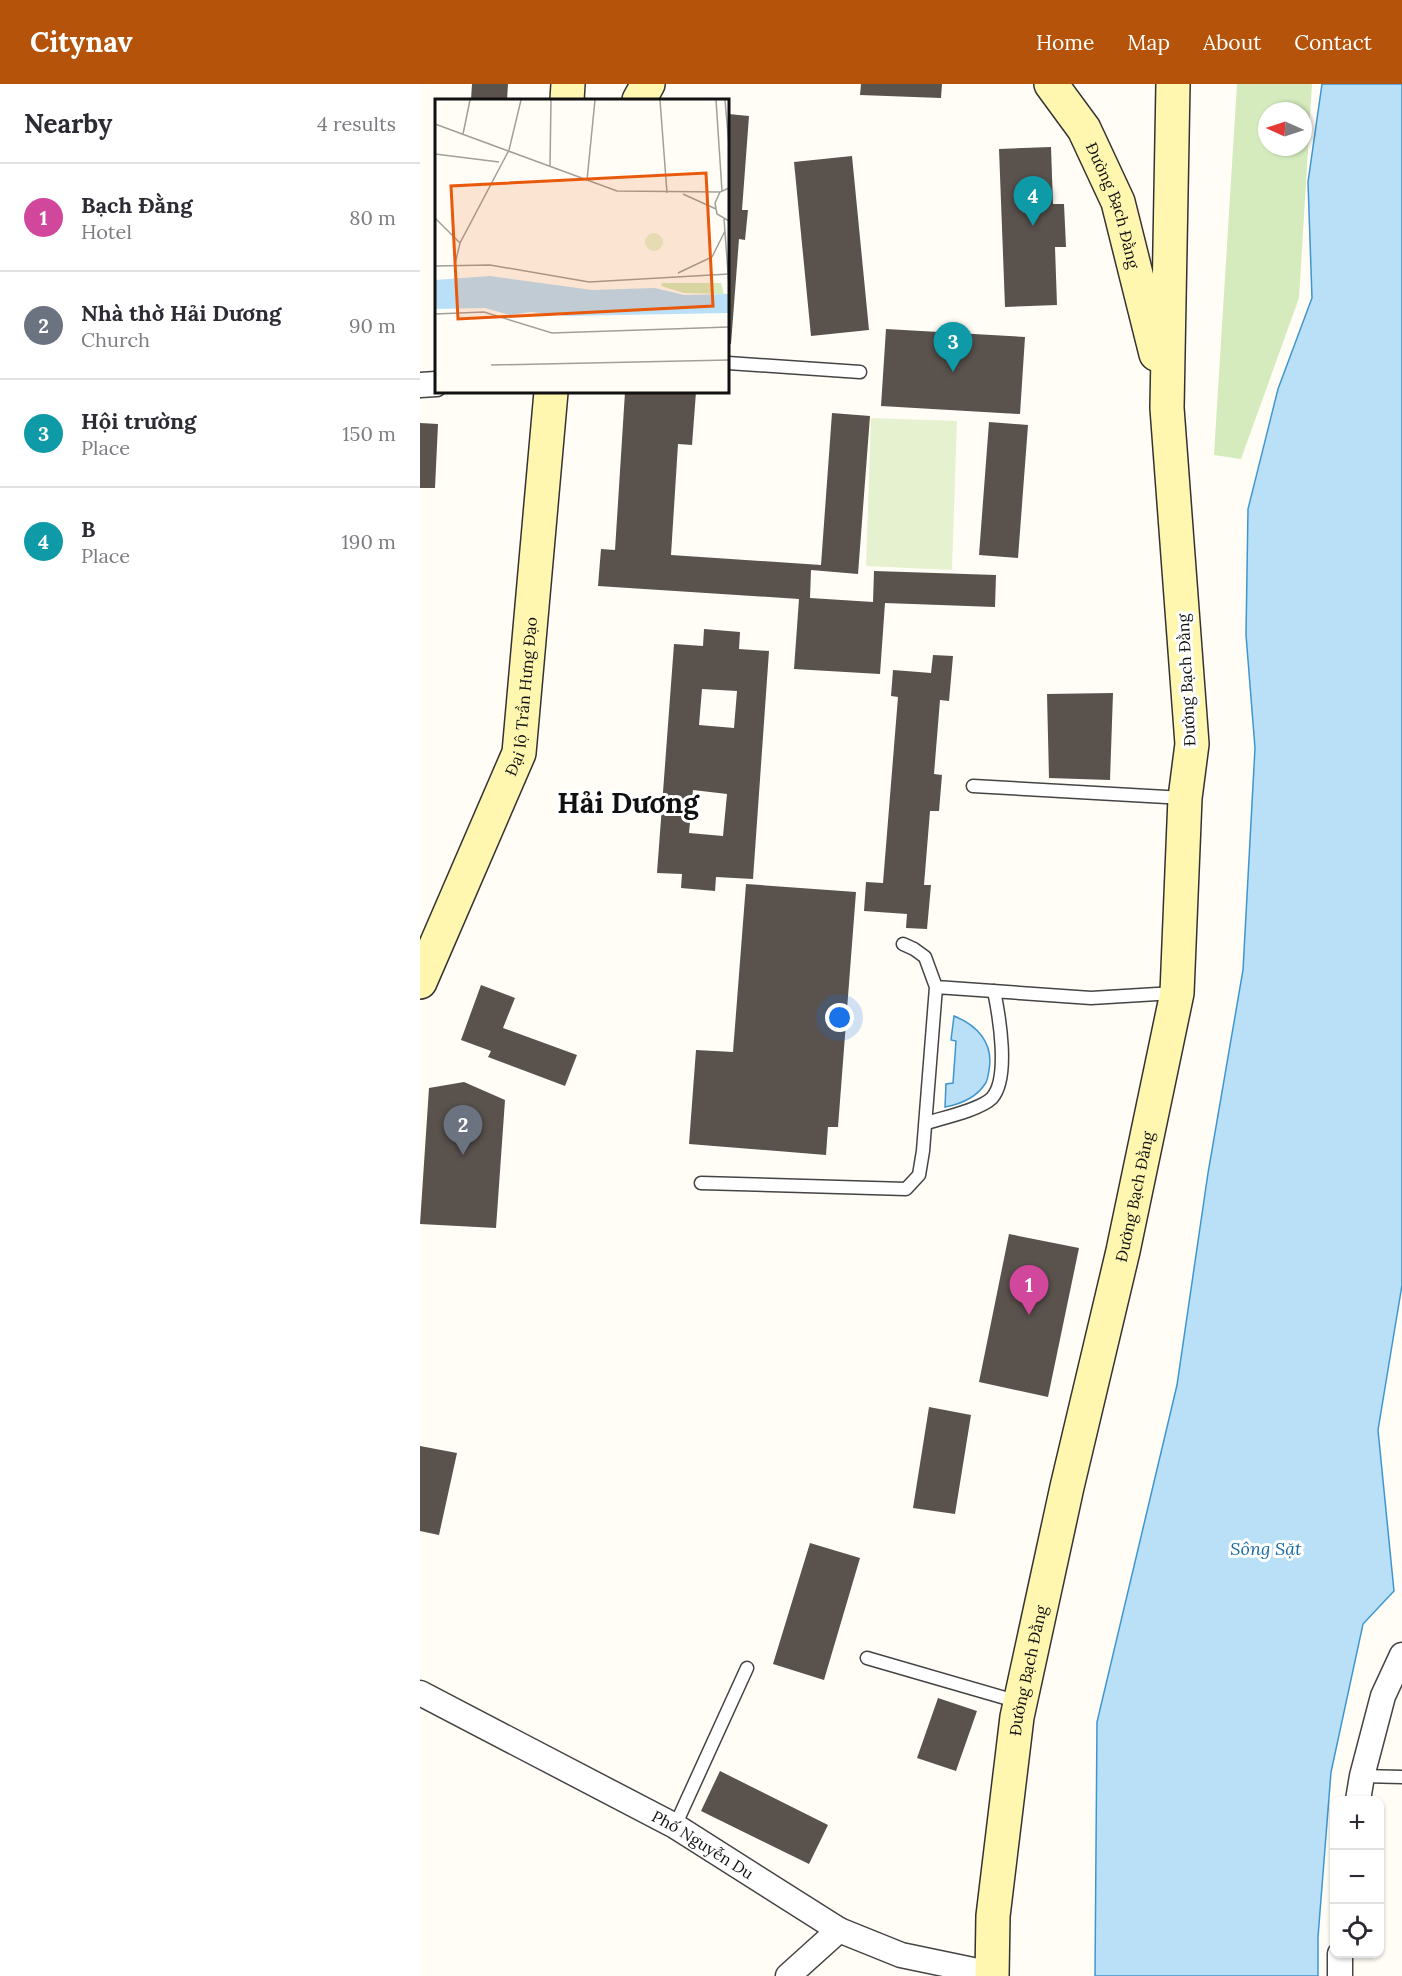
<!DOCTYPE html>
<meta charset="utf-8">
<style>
:root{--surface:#fff;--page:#f2f2f3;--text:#2b2b33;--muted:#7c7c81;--line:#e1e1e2;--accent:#b45309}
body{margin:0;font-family:Lora,serif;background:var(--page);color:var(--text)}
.controls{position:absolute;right:18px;bottom:18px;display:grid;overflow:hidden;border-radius:12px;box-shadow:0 2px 4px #0004}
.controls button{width:54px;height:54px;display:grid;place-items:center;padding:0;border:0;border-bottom:2px solid var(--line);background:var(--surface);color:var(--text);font:30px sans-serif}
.compass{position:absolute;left:838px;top:18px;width:54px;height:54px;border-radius:50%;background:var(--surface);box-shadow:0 2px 4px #0004;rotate:273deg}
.you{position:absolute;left:420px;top:934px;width:21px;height:21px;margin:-15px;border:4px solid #fff;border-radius:50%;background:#1a73e8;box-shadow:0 0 0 9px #1a73e833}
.badge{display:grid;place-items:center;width:39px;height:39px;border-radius:50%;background:var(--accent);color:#fff;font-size:20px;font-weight:700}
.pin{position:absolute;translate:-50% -50px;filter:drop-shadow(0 2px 3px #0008)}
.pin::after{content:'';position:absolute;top:32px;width:21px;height:18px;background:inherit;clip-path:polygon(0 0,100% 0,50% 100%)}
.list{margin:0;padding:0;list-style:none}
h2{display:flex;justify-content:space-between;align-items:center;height:78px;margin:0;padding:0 24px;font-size:26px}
h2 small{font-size:20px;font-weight:400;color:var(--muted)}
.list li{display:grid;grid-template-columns:39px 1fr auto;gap:18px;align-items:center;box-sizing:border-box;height:108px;padding:0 24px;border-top:2px solid var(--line)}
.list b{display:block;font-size:22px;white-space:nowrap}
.list p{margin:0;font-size:20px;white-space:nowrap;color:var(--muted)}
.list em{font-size:20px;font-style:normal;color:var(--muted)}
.icon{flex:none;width:33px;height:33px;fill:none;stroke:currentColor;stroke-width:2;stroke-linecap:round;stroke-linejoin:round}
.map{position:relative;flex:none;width:982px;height:1892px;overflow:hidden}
header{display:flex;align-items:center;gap:36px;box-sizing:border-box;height:84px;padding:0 30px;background:var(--accent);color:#fff}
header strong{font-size:28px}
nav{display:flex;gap:33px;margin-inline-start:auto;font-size:21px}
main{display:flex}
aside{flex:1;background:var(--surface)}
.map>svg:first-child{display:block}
</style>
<header>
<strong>Citynav</strong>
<nav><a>Home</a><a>Map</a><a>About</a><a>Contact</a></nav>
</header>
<main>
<aside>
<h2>Nearby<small>4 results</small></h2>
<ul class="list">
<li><span class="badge" style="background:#d1479c">1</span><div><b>Bạch Đằng</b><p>Hotel</p></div><em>80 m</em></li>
<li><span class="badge" style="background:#6b7280">2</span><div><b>Nhà thờ Hải Dương</b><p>Church</p></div><em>90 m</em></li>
<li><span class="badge" style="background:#0f9aa8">3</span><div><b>Hội trường</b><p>Place</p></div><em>150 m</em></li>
<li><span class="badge" style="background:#0f9aa8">4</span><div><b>B</b><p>Place</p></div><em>190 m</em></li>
</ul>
</aside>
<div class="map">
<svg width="982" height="1892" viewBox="0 0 982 1892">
<rect width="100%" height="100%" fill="#fffdf5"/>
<path fill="#d5ebbd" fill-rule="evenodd" d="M817,0H892L879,214L821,375L794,371ZM847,27H883V63H847Z"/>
<path fill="#e6f2cf" d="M451,334L537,337L532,486L446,482Z"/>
<path fill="#b9e0f7" stroke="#3f96cf" stroke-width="1.5" d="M902,0H982V1201L958,1346L974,1507L943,1540L911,1688L898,1853V1892H675L677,1638L757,1301L788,1089L823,886L835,664L826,551L828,425L858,305L892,214L888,98Z
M534,932C557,941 574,959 569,986C568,991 568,996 565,1000C556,1014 541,1020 525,1023L526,1000L533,999L536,957L531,956Z"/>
<path fill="#5a524d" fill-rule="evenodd" d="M52,0H88L87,16H51Z
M441,0H522L521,14L440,11Z
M308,30L329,32L322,126H328L325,156L319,155L311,260H308Z
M631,63L633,120H644L646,163H635L637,221L585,223L579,65Z
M432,72L449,246L391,252L374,78Z
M466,245L605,253L600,330L461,322Z
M205,308H276L272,361L258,360L251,471L401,481L412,329L450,332L438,490L391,486L390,514L453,518L454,487L576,491L575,523L465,519L460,590L374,585L379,515L178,502L181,465L195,466Z
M569,338L608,341L598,474L559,471Z
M0,339L18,340L15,404H0Z
M284,545L320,548L319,565L349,567L333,795L296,793L295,807L261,804L262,790L237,789L254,560L283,562ZM282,605L317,607L314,644L279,641ZM273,706L307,710L303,752L269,749Z
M513,571L533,572L529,617L520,616L514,690L522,691L519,727H510L504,801H511L507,845L486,844L487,830L444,827L446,798L463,799L478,613L471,612L473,586L511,589Z
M693,609L690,696L629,694L627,610Z
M326,800L436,808L418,1043H408L406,1071L269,1060L276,966L313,968Z
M61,901L95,914L83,944L157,971L145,1002L68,973L71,967L41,956Z
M44,998L85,1016L76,1144L0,1140L9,1004Z
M589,1150L659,1164L628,1313L559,1298Z
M509,1323L551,1331L535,1430L493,1424Z
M0,1362L37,1369L19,1451L0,1447Z
M390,1459L440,1474L404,1596L353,1580Z
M518,1614L557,1627L536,1687L497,1674Z
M300,1687L408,1741L389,1780L281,1727Z"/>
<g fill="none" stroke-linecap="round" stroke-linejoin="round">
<g stroke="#444" stroke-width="15">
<path id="lane" d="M308,279L440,288
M553,702L764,714
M516,903L671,914L754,909
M506,1039C522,1034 560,1026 572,1014C590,994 579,931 574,907
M281,1099L486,1105L499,1091L503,1067L516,903L505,873L494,865L483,860
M447,1574L599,1618
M942,1692L982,1693
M255,1742L327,1584"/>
</g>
<g stroke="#444" stroke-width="27">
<g id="street">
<path d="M0,301L16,300"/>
<path id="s1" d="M0,1609L255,1742L419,1846L481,1871L572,1890"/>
<path d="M938,1716L942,1692L963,1612L982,1571"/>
<path d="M920,1870V1892"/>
<path d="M368,1892L419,1846"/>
</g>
</g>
<g stroke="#333" stroke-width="36">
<g id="secondary">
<path id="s2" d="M631,0L664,45L698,118L736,270"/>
<path d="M147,16L148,0"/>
<path d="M219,16L228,0"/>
<path id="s3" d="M0,898L99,669L131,308"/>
<path id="s4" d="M572,1892L573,1832L597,1633L647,1403L703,1167L757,909L765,714L772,660L747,324L753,0"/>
</g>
</g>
<use href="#lane" stroke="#fff" stroke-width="12"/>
<use href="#street" stroke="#fff" stroke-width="24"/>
<use href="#secondary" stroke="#fff6b0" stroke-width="33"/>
</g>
<g text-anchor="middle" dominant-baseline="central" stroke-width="6" stroke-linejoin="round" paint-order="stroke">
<g font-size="16" fill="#111" stroke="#fff">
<text stroke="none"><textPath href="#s2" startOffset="138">Đường Bạch Đằng</textPath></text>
<text transform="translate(766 596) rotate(-93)">Đường Bạch Đằng</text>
<text stroke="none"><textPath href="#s3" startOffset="306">Đại lộ Trần Hưng Đạo</textPath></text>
<text stroke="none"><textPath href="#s4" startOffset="794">Đường Bạch Đằng</textPath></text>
<text stroke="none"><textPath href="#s4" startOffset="308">Đường Bạch Đằng</textPath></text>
<text stroke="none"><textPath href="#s1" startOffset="321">Phố Nguyễn Du</textPath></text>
</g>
<g font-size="18" font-style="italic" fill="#1768a6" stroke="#fff">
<text x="846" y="1464">Sông Sặt</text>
</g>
<g font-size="28" font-weight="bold" fill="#111" stroke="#fff">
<text x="208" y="719">Hải Dương</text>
</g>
</g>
<g transform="translate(15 15)">
<rect width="294" height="294" fill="#fffdf5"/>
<path d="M227,184H286L289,195L249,194L226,187Z" fill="#d5ebbd"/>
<path d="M210 143a9 9 0 1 1 18 0a9 9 0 1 1-18 0Z" fill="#e6f2cf"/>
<path d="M55,177L157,191L220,189L249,196L294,195V214L131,217L96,213L75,216L50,209L0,210V181Z" fill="#b9e0f7"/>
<path fill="none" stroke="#a09f9a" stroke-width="1.5" d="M225,1L232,94M281,1L287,92M290,1L294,47M0,25L182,92L285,93M28,35L35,1M0,55L64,63M115,67L116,1M152,81L160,1M294,89L285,93L280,104L282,115L294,122M248,95L281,110M0,119L25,144M289,120L294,187M20,165L25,144L74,51L86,1M0,167L55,166L154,183L294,175M243,174L277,158L290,132M0,215L49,213L117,234L294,228M56,266L294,261"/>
<path fill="#e8590c" fill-opacity="0.15" stroke="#e8590c" stroke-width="3" d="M271,74L278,207L23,220L16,87Z"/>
<rect width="294" height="294" fill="none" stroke="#111" stroke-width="3"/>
</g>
</svg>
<div class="controls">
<button>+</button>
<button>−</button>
<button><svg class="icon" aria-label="locate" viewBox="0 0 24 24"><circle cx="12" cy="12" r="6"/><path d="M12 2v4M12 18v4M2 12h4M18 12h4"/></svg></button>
</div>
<svg class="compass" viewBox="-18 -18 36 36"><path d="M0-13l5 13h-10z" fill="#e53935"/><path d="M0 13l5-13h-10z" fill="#7c7c81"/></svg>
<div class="you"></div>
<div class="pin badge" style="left:609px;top:1231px;background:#d1479c">1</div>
<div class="pin badge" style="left:43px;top:1071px;background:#6b7280">2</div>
<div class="pin badge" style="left:533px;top:288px;background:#0f9aa8">3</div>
<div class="pin badge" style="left:613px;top:142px;background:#0f9aa8">4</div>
</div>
</main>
